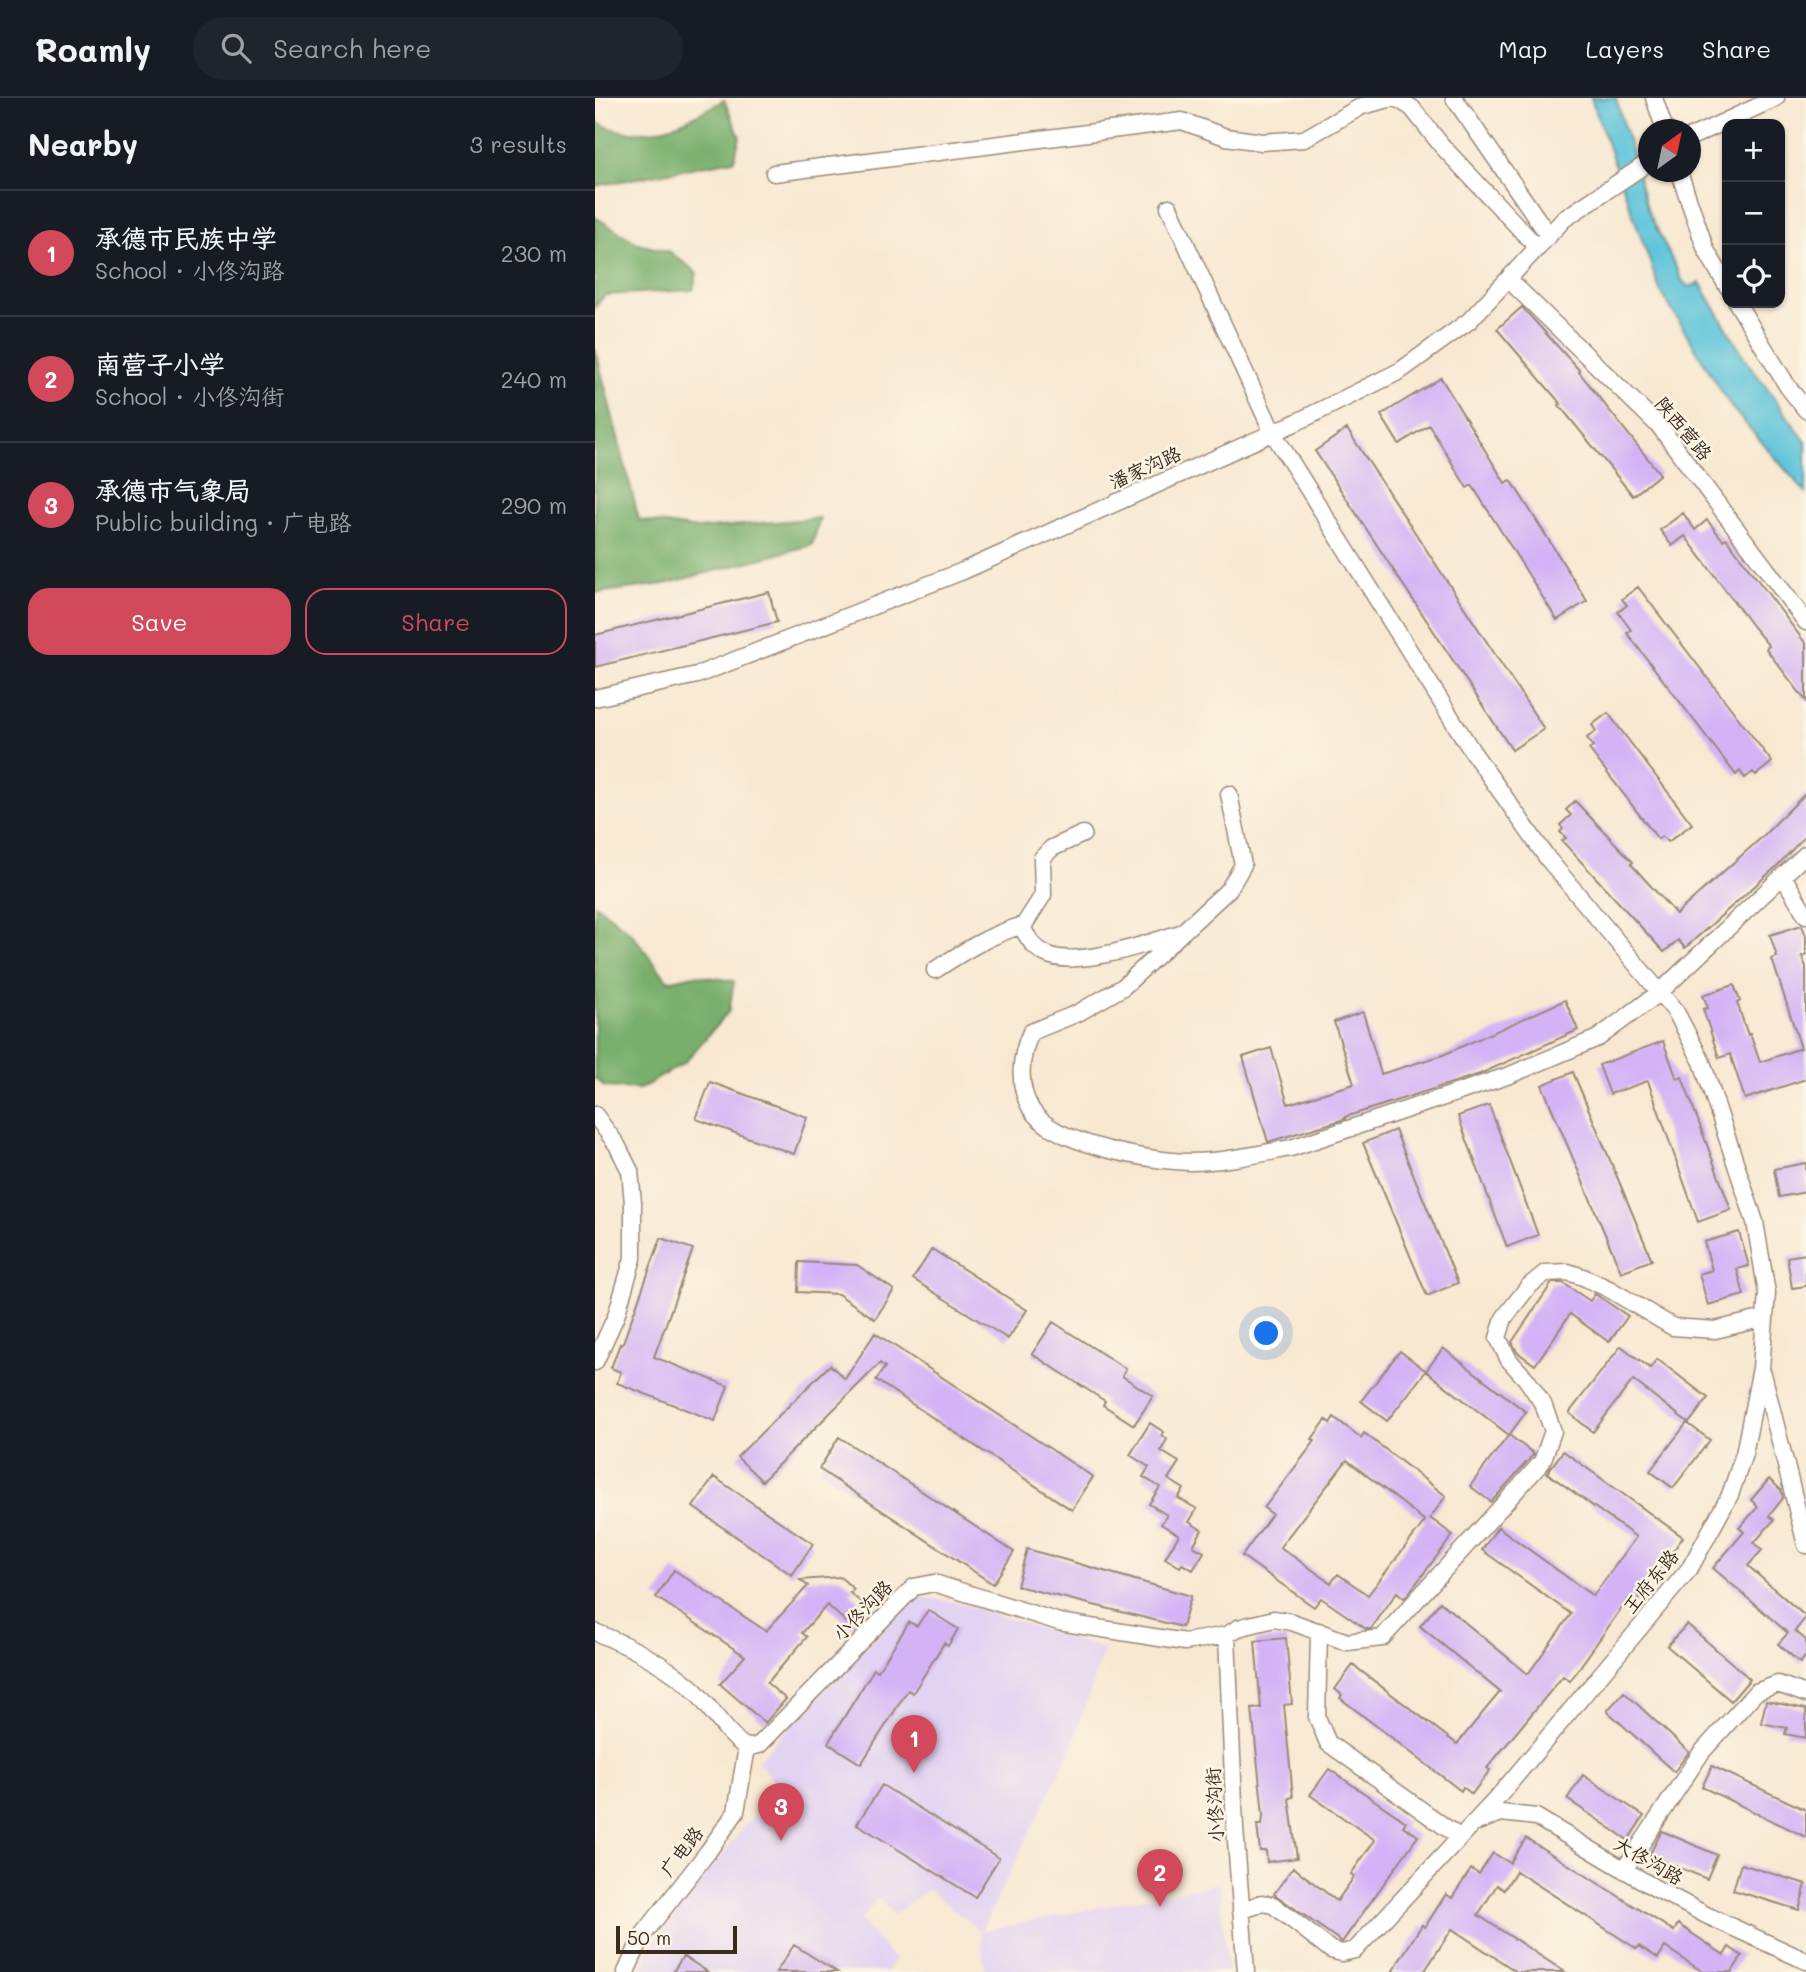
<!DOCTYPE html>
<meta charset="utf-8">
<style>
:root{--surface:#171b24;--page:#20242c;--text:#f1f3f6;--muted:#9ea1a6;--line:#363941;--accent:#d1495b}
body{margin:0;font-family:Mali,"LXGW WenKai TC",sans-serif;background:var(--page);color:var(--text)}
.controls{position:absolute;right:21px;top:21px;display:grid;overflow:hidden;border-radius:14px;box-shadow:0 2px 5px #0004}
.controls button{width:63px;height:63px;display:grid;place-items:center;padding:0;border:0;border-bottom:2px solid var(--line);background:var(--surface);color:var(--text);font:35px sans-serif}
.compass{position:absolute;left:1043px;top:21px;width:63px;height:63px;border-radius:50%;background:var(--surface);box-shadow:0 2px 5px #0004;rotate:33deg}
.scale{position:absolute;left:21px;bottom:18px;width:121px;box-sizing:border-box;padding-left:7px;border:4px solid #3b2a1e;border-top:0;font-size:19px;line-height:24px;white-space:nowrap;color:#3b2a1e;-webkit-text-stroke:5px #fcf5e5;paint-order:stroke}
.you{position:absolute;left:672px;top:1236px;width:24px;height:24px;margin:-18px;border:5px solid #fff;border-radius:50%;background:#1a73e8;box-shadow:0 0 0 10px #1a73e833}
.badge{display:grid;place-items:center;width:46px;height:46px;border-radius:50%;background:var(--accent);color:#fff;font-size:23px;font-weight:700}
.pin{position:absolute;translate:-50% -58px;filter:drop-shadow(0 2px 4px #0008)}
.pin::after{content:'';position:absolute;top:37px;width:24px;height:21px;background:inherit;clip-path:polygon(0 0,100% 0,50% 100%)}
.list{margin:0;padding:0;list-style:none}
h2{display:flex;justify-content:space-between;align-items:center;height:91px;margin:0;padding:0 28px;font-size:30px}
h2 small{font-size:23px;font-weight:400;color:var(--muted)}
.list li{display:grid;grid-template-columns:46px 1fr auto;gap:21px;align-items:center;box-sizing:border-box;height:126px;padding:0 28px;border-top:2px solid var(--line)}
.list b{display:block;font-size:26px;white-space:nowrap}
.list p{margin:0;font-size:23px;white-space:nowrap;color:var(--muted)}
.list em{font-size:23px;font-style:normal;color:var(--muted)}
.actions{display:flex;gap:14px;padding:21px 28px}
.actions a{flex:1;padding:16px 0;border:2px solid var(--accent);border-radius:21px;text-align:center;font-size:24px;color:var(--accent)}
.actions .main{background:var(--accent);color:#fff}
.icon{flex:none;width:38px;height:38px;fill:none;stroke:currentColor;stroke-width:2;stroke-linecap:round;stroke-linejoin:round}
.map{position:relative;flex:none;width:1211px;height:1874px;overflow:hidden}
header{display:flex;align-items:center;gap:42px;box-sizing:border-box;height:98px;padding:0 35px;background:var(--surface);border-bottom:2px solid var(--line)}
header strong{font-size:33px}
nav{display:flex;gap:38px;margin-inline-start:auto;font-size:24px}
.search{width:490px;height:63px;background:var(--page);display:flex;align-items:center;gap:18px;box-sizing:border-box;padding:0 24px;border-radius:38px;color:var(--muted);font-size:26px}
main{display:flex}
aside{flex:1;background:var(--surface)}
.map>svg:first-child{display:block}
</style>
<header>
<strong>Roamly</strong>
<div class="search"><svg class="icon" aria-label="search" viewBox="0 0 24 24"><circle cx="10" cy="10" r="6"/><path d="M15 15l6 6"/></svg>Search here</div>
<nav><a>Map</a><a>Layers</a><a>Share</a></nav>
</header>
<main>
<aside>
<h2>Nearby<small>3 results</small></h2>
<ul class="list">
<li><span class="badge">1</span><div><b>承德市民族中学</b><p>School · 小佟沟路</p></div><em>230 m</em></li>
<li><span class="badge">2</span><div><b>南营子小学</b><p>School · 小佟沟街</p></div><em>240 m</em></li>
<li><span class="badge">3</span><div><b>承德市气象局</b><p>Public building · 广电路</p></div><em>290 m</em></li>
</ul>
<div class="actions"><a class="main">Save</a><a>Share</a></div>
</aside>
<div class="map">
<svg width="1211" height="1874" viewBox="0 0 1211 1874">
<rect width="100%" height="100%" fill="#fcf5e5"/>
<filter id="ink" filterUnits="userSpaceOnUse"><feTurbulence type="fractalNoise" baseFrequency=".0143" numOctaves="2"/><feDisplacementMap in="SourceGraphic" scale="14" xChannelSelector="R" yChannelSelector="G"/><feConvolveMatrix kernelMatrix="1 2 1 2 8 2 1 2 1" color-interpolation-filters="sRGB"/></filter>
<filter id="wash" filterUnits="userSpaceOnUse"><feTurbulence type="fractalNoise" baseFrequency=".00686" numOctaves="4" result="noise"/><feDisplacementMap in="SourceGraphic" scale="28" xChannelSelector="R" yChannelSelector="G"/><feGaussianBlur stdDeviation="1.57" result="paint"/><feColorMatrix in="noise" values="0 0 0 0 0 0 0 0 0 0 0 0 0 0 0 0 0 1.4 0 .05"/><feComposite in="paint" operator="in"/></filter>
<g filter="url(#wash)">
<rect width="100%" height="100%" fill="#f8e8d1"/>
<path fill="#e3d3f2" d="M326,1499L364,1505L509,1551L476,1652L386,1833L624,1785L633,1874H390L385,1833L333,1791L299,1817L283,1800L265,1822L299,1861L292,1874H45L53,1853L68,1831L183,1687L162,1663L309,1510Z"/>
<path fill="#78af6c" stroke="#5a6c45" stroke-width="2" d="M129,2L145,39L139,62L0,88V23C44,49 89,25 129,2Z
M0,119L44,146L75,154L102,175L98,192L10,197L0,209Z
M0,250L44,422L103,431L225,420L217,447L70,486L0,495Z
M0,806L37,836L73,883L99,877L139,883L134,913L89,965L45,991L10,989L0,980Z"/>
<path fill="#5dc4da" stroke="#4c777c" stroke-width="2" d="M996,0H1021L1053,113L1088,184L1094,189L1105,185L1149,259L1211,344V395L1136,309L1065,192Z"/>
<g id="blocks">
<path fill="#d3b3f6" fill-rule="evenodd" d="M927,209L985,273L984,274L1065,376L1038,398L964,307L966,306L902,231Z
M846,280L910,385L916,382L992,503L962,522L877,387L872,390L834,327L804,346L786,317Z
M752,331L949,631L917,652L720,353Z
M1088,415L1100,432L1112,422L1128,442L1131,440L1211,546V603L1171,551L1174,548L1158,529L1090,438L1077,448L1065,432Z
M1043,489L1177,664L1161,677L1158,674L1150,680L1145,673L1141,677L1032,535L1036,532L1023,514L1032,507L1027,501Z
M174,494L182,524L0,569V537Z
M1013,615L1097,726L1073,744L1067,738L1063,741L994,651L998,648L992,640L1001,633L997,627Z
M1211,695V737L1181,769L1090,850L1083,842L1069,854L967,743L971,740L965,734L968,731L965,727L976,717L971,712L980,703L1038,764L1036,766L1081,816L1166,740Z
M1207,827L1211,838V857L1207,858L1211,869V981L1150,1001L1135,956L1124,960L1108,911L1113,910L1108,897L1139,887L1145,903L1142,905L1153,937L1155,936L1165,964L1206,950L1177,861L1182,859L1175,837Z
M970,902L983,932L885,976L750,1019V1021L673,1044L648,959L676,950L693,1006L759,986L739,924L768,914L786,976L848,957Z
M1068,943L1082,981L1087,979L1136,1112L1103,1124L1053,983L1015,996L1004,967Z
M978,974L1057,1162L1026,1174L947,987Z
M115,984L212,1019L199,1056L101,1021Z
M894,1007L943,1137L912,1149L863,1018Z
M800,1032L863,1185L832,1198L768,1045Z
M1211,1065V1094L1184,1099L1179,1071Z
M1144,1134L1154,1168L1142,1171L1149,1197L1113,1207L1104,1176L1117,1172L1109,1144Z
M66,1140L98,1151L59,1259L133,1288L120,1323L22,1285L26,1274L16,1270L25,1246L27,1247Z
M337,1151L432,1212L413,1241L318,1181Z
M1211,1156V1188L1197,1190L1192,1159Z
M204,1164L262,1167L299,1192L280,1221L243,1196L203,1194Z
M957,1185H968L995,1203L1000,1196L1033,1218L1014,1244L975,1216L940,1267L922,1254L917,1244Z
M458,1224L531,1271L527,1278L558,1298L539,1327L508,1307L510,1303L437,1256Z
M280,1235L498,1379L477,1412L281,1282L290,1269L285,1265L167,1383L142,1359L235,1267L250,1281Z
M1026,1248L1055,1270L1062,1261L1113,1300L1094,1325L1038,1282L998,1334L974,1315Z
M848,1250L931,1314L914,1337L831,1273Z
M805,1253L831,1273L792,1323L766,1303Z
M739,1319L766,1340L769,1335L851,1398L835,1420L858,1437L813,1496L809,1500L802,1494L776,1531H771L726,1500L719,1509L647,1458L677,1416L669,1410L720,1343L717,1341L731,1322L735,1325ZM752,1362L830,1423L773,1497L743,1476L736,1485L685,1449Z
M555,1325L569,1334L567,1337L572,1341L566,1353L584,1364L573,1381L589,1391L583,1400L602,1411L594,1424L607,1432L598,1448L609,1454L598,1472L587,1466L585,1469L570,1460L584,1437L566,1426L572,1417L554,1406L565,1389L548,1379L554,1369L535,1357Z
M1092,1325L1115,1342L1078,1390L1055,1373Z
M914,1337L939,1356L896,1404L875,1388Z
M244,1339L419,1454L398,1486L224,1371Z
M968,1353L1088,1439L1040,1506L1033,1501L975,1583L968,1578L892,1670L895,1672L877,1696L868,1689L866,1693L745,1600L747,1597L740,1591L758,1567L862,1646L905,1594L825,1528L845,1504L933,1576L976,1516L887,1452L903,1429L998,1498L1041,1439L952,1375Z
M119,1379L218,1446L197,1477L98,1409Z
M1174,1381L1186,1392L1188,1400L1174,1418L1179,1422L1159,1445L1167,1452L1153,1468L1211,1519L1200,1533L1211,1542V1558L1205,1565L1183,1546L1193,1535L1118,1470L1149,1434L1144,1430L1163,1409L1156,1402Z
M432,1451L596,1498L587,1529L422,1488Z
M79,1472L171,1533L213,1488L205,1482L245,1479L259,1491L255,1495L273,1510L257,1529L232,1507L207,1535L212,1539L172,1585L191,1601L170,1625L125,1586L150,1558L61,1499Z
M333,1512L363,1531L353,1548L349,1545L318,1595L313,1592L266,1666L233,1645L279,1571L283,1573L314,1524L322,1528Z
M1092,1526L1155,1581L1136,1603L1072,1548Z
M691,1540L697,1606L689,1607L698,1699L694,1700L702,1760L672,1764L671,1753H665L662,1727H667L668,1717L657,1611L666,1610L660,1543Z
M1029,1594L1094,1654L1079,1674L1012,1613Z
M1171,1603L1211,1611V1640L1190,1636L1192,1630L1166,1625Z
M1117,1668L1211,1712V1739L1107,1689Z
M734,1671L811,1724L808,1728L823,1738L747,1844L679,1796L698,1769L742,1803L759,1779L756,1776L780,1742L715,1697Z
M988,1677L1049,1718L1033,1742L972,1701Z
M287,1687L404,1760L380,1799L262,1726Z
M1067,1733L1122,1757L1112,1781L1054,1757Z
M931,1740L1079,1833L1083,1826L1129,1857L1134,1849L1147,1858L1137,1874H1108L1070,1849L1063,1860L1044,1848L1042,1851L921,1773L909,1792L902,1787L883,1817L970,1874H922L857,1831L829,1874H797L827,1827L830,1829L851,1796L857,1800L876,1771L884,1776L898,1755L915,1765Z
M1146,1766L1211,1786L1204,1812L1138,1792Z
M199,1847L242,1874H181Z
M88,1858L113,1874H78Z"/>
</g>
</g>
<g filter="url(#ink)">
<use href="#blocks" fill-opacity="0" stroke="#9a8978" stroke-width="2"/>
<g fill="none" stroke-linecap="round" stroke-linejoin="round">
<g stroke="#9a8978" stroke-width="19">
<path id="minor" d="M801,0L817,10L847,48L943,150
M859,0L954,138
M1059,0L1070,32
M1096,39L1181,0
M1084,74L1111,152L1132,188
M179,75L587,23L631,39L667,44L709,41L767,8L798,0
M574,109L678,335L877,653L953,761L1081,914L1107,964L1160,1124L1172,1195L1166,1270L1149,1356L1135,1397L1095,1470L903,1699L760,1852L747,1855L736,1852L678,1807L667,1805L646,1813
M913,181L1065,329L1211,524
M1142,205L1193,289L1211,312
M0,600L102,577L368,473L702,324L805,273L874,223L969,121L1054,64
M634,696L648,767L634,791L528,889L483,915L436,934C425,958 422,987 436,1011C458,1047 556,1063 595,1064C628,1064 663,1056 696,1050L915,977L1003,940L1064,895L1211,756
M488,736L457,750L447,760L448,797L429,827V833C435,843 440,851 451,856C480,871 554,845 585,835
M1188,778L1211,817
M340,872C369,853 396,836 429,827
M0,1017L22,1047L35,1073L38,1105V1160L21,1218L0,1264
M1168,1276L1211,1447
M724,1533L722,1619L733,1645L864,1739
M0,1534C35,1548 70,1566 98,1591C111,1603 139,1647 153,1649C157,1649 161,1648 164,1647L319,1489L339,1485L464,1524L590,1544L632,1537L643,1530L679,1521L697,1524L752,1544L787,1540L947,1364L958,1333L948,1306L932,1282L914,1262L903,1240L909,1220L933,1189L950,1175L973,1174L988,1179L1014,1191L1078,1229L1120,1232L1170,1220
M632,1537L640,1730L651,1874
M882,1724L906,1715L941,1719L1060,1790L1111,1817L1211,1863
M1029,1772L1106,1655L1161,1594L1183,1586L1211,1596
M31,1874L48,1837L112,1755L141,1714L152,1649"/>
</g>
<use href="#minor" stroke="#fff" stroke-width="16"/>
</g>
</g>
<g text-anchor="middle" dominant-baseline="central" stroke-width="5" stroke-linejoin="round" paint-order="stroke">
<g font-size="19" fill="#3b2a1e" stroke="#fcf5e5">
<text transform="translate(1089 330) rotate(50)">陕西营路</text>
<text transform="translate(550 369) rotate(-24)">潘家沟路</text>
<text transform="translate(1055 1483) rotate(-51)">王府东路</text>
<text transform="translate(267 1512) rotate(-46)">小佟沟路</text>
<text transform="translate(619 1707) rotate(-93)">小佟沟街</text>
<text transform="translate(86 1753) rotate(-53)">广电路</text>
<text transform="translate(1054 1762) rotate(30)">大佟沟路</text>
</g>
</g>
</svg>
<div class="controls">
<button>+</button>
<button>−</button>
<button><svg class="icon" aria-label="locate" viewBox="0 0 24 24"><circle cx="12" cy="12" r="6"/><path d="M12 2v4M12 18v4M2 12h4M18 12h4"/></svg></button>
</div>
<svg class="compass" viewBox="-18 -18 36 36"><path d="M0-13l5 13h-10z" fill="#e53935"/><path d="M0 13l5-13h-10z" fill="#9ea1a6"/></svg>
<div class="scale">50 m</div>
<div class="you"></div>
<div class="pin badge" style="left:319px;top:1675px">1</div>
<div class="pin badge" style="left:565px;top:1809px">2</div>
<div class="pin badge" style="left:186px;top:1743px">3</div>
</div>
</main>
